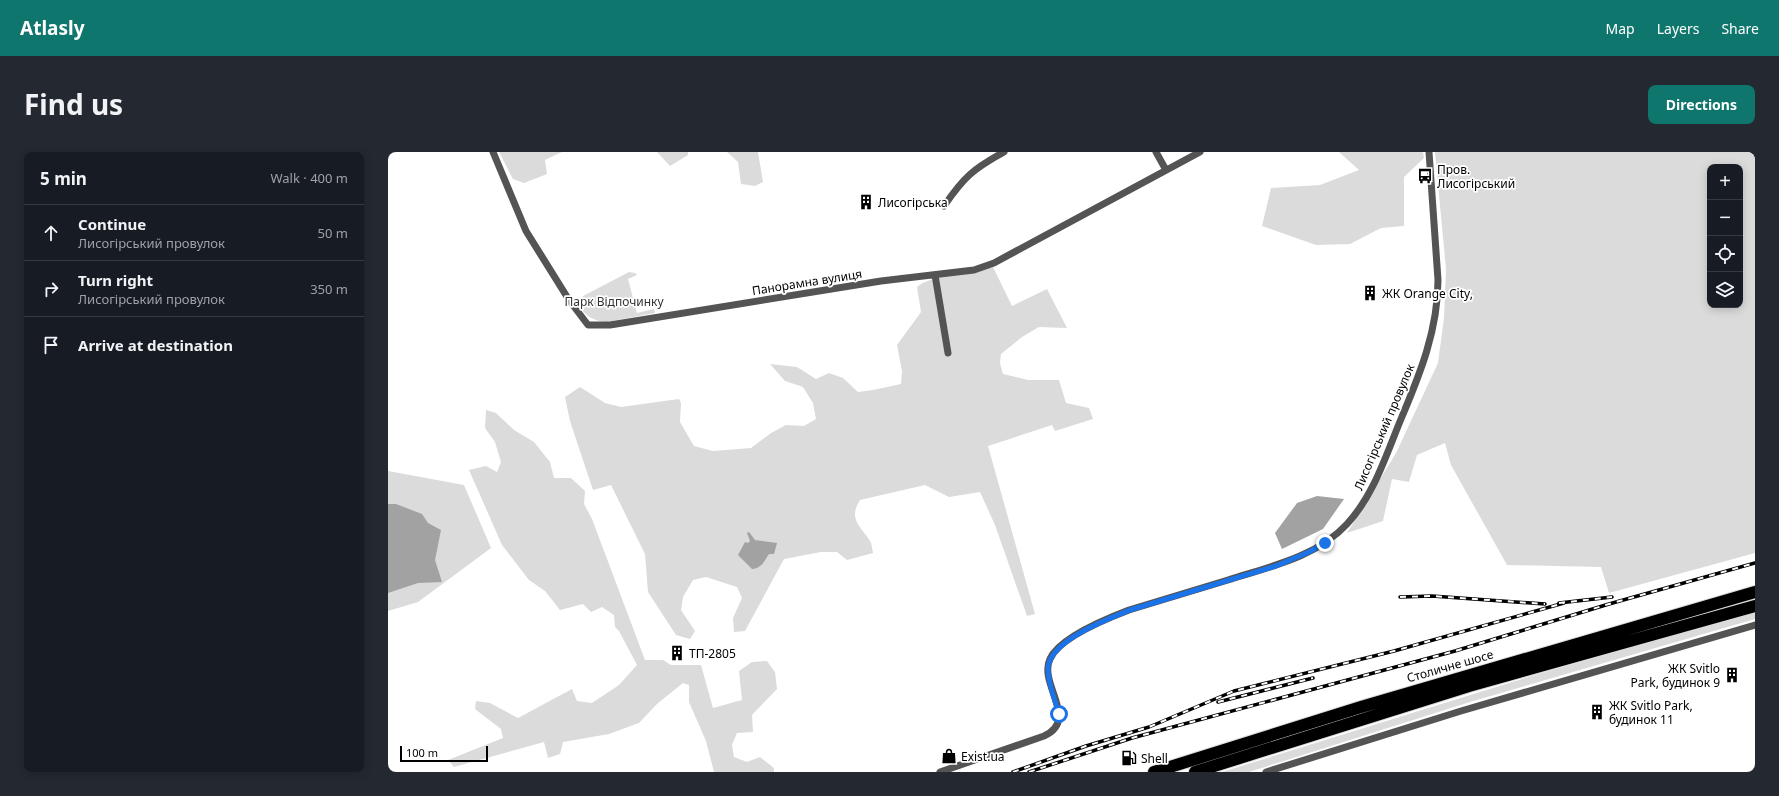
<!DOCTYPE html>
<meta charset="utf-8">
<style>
:root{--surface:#171b24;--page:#242831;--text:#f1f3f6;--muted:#9ea1a6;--line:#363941;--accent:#0f766e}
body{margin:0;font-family:"Noto Sans",sans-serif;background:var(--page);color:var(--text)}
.controls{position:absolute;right:12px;top:12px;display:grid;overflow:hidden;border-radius:8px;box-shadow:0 2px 10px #0003}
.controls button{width:36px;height:36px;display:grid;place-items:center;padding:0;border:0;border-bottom:1px solid var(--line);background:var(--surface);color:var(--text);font:20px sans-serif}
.scale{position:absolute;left:12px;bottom:10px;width:88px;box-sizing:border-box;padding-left:4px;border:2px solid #000;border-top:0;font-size:11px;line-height:14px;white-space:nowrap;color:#000;-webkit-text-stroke:3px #fff;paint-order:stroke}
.stop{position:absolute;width:12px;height:12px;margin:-9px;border:3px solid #1a73e8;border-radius:50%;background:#fff}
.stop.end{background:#1a73e8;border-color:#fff;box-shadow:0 1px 4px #0008}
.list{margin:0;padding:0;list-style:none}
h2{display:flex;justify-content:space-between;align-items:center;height:52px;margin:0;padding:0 16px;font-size:17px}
h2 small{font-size:13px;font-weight:400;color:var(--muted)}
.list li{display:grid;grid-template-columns:26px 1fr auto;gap:12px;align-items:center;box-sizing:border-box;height:56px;padding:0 16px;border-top:1px solid var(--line)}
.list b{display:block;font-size:15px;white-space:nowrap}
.list p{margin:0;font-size:13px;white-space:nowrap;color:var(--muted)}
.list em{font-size:13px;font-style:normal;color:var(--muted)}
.icon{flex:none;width:22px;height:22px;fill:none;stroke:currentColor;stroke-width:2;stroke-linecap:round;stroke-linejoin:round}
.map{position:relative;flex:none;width:1367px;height:620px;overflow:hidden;border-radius:8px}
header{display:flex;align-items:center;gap:24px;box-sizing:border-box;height:56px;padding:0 20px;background:var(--accent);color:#fff}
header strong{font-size:19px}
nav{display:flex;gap:22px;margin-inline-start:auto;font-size:14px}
.intro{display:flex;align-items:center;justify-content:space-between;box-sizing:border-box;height:96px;padding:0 24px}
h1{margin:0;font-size:28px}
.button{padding:10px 18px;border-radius:8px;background:var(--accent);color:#fff;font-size:14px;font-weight:700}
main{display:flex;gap:24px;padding:0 24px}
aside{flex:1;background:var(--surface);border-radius:8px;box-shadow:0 2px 10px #0003}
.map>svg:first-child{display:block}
</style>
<header>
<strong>Atlasly</strong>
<nav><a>Map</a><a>Layers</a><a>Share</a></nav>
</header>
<div class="intro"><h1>Find us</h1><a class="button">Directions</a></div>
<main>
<aside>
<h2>5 min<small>Walk · 400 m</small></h2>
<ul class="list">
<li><svg class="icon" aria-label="ahead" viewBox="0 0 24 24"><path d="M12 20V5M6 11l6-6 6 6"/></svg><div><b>Continue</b><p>Лисогірський провулок</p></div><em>50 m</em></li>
<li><svg class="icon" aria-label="right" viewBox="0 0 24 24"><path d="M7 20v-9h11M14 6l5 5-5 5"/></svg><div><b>Turn right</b><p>Лисогірський провулок</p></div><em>350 m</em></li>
<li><svg class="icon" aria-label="arrive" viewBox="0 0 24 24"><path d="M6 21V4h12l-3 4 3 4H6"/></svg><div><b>Arrive at destination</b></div></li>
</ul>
</aside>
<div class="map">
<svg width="1367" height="620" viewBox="0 0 1367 620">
<rect width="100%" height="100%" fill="#fff"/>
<path fill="#dbdbdb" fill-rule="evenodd" d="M111,0H174L157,8L159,22L136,31L125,27Z
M269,0H300V3L282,14Z
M339,0H370L375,30L367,34L353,32L350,10Z
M951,0H1035L1036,6L1016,25V74L993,76L962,92L928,93L874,74L883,36L932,33L971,18Z
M1047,0H1367V401L1221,441L1213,415L1119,413L1063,313L1057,291L1029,303L1021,330L1004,327L995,369L959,381L1008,301L1050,211L1056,166L1058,117ZM1322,15H1352V153H1322Z
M605,115L624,154L659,137L679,176L651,175L634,185L613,202L612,211L615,222L640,228H671L678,251L701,256L705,267L667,279L664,273L600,294L647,462L639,464L607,373L592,340L561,345L537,333L472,348C460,367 472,373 482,389C484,392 484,397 485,401L459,408L449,400H433L396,407L357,479L346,480L345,466L354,446L349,435L318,425L305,428L295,445L293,458L307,479L302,487L288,483L260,440L257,402L223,333L205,338L182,269L177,245L192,235L217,251L233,255L291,247L293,251L292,270L306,294L325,299L363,296L383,281L398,273L416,274L428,267L425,251L415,235L397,229L382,212L409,215L428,227L441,221L455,226L470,240L485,238L513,232L514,219L509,193L533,160L529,135C543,123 586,119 605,115Z
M241,120L247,121L249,123L240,127L249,161L266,157L267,161L218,170C206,169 193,163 191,149L195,144Z
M98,258L108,261L126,278L146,290L162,310L166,326H183L197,339L196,352L204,367L257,508H275L283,513H313L325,556L354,548L351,519L364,510L379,509L387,520L389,537L364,563L365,580L349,581L344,593L346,605L359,610L372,605L386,616V620H326L318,589L301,550V533L295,531L269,552L251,571L221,582L175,590L172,602L160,606L156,590L66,615L60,608L115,586L113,577L87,557L88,549L102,551L130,566L184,537L189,549L204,551L231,533L249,513L231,479L227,475L226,463L214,455L203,460L195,452L172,458L157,439L141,428L114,393L81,318L98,314L109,320L113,310L107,290L97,276Z
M0,319L76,333L103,396L30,450L0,459Z
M1367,460V467L1082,550L861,620H834L1147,523Z"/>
<path fill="#a2a2a2" d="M929,344L956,347L935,377L894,397L887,381L909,351Z
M0,352H8L34,362L40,371L53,378L47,408L54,430L30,431L0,441Z
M361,380L367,388L389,391L386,402H381C376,409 374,416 364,417L350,403L357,390L360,391L362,389L359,381Z"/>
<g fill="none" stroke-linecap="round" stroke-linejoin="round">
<g stroke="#dbdbdb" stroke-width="14">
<path id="highway" d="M766,620L973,555L1367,440
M807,620L1081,534L1367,454"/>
</g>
<path stroke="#545454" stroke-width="7" d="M105,0L138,79L181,148L200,173H222L493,129L586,118L606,111L812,0
M768,0L778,18
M556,54C576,25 585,17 616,0
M547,123L560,201
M552,620L656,584C692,568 650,532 662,507C671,486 720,466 741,458C774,448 807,438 840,428C881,415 929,405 959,372C986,343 998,303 1013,267C1032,222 1050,178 1050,128L1041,0
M878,620L1073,559L1367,473"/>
<use href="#highway" stroke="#000" stroke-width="12"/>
<g stroke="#000" stroke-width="3.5">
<path id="rail" d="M1012,445L1044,444L1157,452
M1171,451L1224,445
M830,550L925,526
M625,620L698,594L761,575L846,539L1006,499L1176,451
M641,620L744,586L1067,499L1221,452L1367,411"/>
</g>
<use href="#rail" stroke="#fff" stroke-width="2" stroke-dasharray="6" stroke-linecap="butt"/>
</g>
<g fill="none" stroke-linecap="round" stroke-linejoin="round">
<path stroke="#1a73e8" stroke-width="5" d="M671,562C667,548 660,531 660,517C660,489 720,467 742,458L888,414L921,400L937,391"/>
</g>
<defs>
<g id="bus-bare" transform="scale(1.2)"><path d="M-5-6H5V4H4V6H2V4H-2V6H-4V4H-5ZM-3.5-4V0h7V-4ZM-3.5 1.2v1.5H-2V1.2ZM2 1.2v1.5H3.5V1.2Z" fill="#000" stroke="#fff" stroke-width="2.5" paint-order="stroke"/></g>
<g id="building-bare" transform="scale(1.2)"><path d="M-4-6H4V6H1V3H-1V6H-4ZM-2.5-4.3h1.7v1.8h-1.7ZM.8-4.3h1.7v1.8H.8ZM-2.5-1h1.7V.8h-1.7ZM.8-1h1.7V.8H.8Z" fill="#000" stroke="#fff" stroke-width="2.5" paint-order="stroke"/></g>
<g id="shop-bare" transform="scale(1.2)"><path d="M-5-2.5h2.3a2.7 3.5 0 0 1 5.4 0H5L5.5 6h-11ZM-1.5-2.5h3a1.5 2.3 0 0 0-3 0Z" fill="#000" stroke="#fff" stroke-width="2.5" paint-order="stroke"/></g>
<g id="fuel-bare" transform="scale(1.2)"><path d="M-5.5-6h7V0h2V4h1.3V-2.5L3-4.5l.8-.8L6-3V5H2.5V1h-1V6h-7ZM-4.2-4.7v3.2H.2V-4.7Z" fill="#000" stroke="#fff" stroke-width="2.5" paint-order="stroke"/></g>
</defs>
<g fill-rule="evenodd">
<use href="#bus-bare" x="1037" y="24"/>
<use href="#building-bare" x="478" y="50"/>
<use href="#building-bare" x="982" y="141"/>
<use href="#building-bare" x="289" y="501"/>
<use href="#building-bare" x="1344" y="523"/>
<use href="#building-bare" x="1209" y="560"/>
<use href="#shop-bare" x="561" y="604"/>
<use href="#fuel-bare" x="741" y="606"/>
</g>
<g text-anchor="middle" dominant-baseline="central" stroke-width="3.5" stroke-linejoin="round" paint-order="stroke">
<g font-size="12" fill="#000" stroke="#fff" text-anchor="start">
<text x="1049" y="17">Пров.<tspan x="1049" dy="14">Лисогірський</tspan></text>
<text x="490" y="50">Лисогірська</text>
<text x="994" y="141">ЖК Orange City,</text>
<text x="301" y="501">ТП-2805</text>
<text x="1332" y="516" text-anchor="end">ЖК Svitlo<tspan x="1332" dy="14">Park, будинок 9</tspan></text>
<text x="1221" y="553">ЖК Svitlo Park,<tspan x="1221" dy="14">будинок 11</tspan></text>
<text x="573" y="604">Exist.ua</text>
<text x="753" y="606">Shell</text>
</g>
<g font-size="12" fill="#000" stroke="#fff">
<text transform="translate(419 130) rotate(-9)">Панорамна вулиця</text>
<text transform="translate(996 275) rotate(-67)">Лисогірський провулок</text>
<text transform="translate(1062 514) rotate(-16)">Столичне шосе</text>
</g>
<g font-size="12" fill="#323232" stroke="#fff">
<text x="226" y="149">Парк Відпочинку</text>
</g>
</g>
</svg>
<div class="controls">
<button>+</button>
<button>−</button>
<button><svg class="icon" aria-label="locate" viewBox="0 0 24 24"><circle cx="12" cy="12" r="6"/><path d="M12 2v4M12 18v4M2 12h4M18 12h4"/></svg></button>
<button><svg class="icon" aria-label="layers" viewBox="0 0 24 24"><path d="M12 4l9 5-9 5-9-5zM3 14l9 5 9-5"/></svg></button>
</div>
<div class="scale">100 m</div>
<div class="stop" style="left:671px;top:562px"></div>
<div class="stop end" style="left:937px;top:391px"></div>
</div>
</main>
